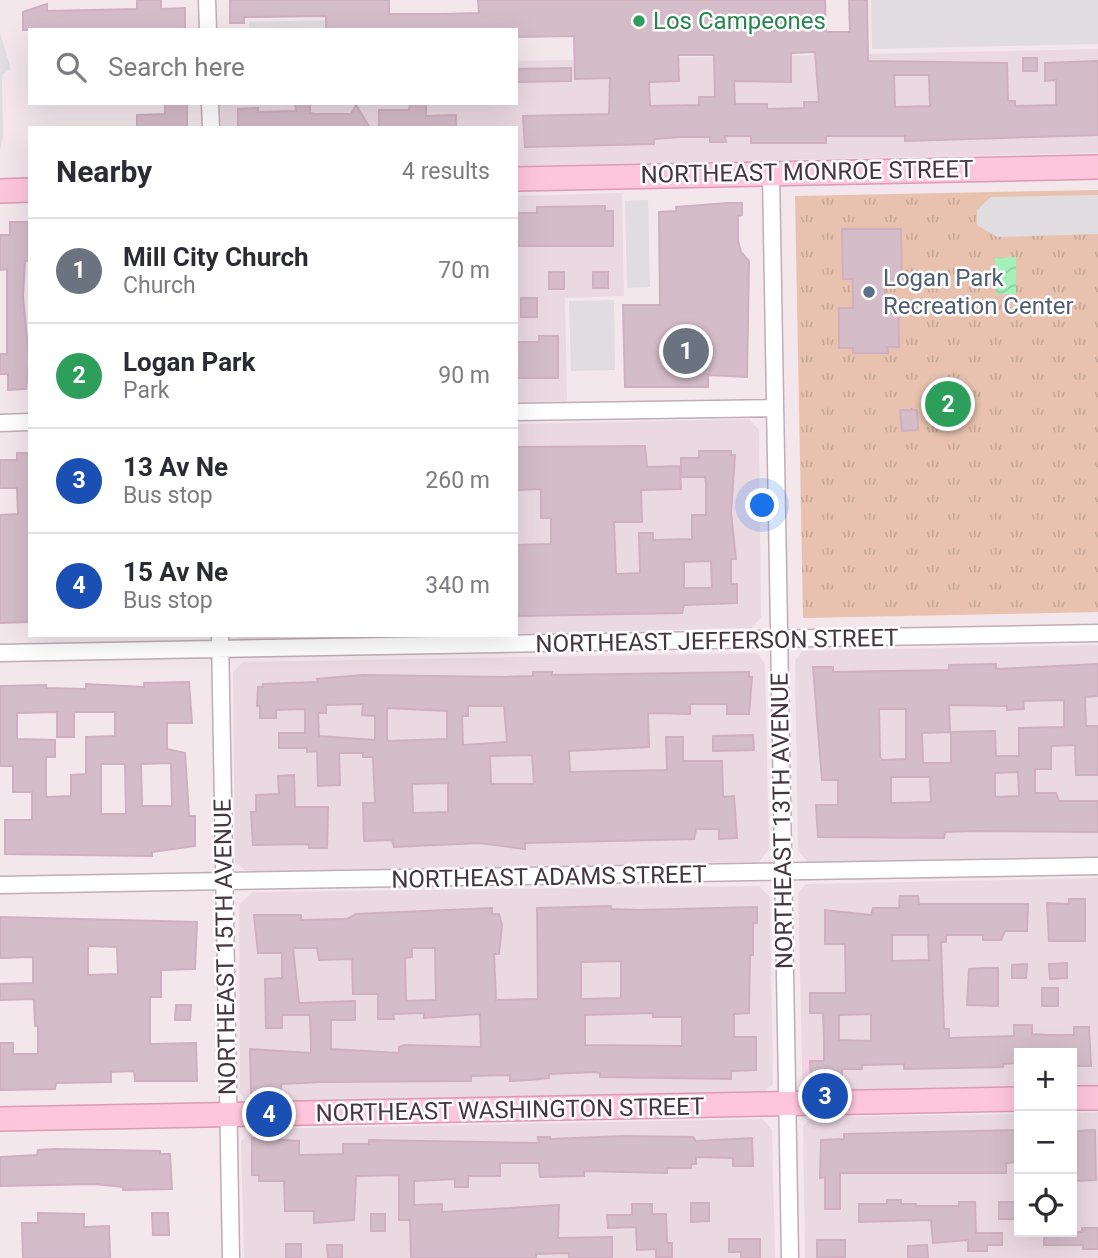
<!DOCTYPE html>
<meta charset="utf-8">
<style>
:root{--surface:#fff;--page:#f7f7f7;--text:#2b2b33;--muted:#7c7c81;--line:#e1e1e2;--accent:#fa17f5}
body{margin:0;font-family:Roboto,sans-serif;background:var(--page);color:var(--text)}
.controls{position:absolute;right:21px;bottom:21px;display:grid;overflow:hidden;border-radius:0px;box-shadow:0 7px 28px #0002}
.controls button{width:63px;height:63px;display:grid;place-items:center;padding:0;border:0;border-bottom:2px solid var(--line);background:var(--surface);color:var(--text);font:35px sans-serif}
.you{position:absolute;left:763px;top:506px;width:24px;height:24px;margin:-18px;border:5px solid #fff;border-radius:50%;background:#1a73e8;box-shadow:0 0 0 10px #1a73e833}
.badge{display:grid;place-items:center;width:46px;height:46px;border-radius:50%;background:var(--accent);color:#fff;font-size:23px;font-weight:700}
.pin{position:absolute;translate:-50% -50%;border:4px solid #fff;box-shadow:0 2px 7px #0006}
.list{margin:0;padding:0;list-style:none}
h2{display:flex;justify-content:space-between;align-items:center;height:91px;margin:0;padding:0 28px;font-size:30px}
h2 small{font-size:23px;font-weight:400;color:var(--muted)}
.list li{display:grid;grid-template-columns:46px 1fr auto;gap:21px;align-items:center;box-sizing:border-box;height:105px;padding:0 28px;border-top:2px solid var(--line)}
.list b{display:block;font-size:26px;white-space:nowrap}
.list p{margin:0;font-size:23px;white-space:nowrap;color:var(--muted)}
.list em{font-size:23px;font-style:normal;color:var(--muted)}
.icon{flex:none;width:38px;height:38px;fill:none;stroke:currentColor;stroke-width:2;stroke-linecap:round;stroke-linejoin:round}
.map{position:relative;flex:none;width:1098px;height:1258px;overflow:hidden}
.search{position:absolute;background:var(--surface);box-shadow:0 7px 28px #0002;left:28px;top:28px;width:490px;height:77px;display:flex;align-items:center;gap:18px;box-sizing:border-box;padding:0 24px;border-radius:0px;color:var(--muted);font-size:26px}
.panel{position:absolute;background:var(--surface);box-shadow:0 7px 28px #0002;left:28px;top:126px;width:490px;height:511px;border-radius:0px}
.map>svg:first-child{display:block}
</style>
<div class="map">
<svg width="1098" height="1258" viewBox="0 0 1098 1258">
<defs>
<pattern id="park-tufts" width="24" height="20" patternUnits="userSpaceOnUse" patternTransform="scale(1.75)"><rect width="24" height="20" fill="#e8c2af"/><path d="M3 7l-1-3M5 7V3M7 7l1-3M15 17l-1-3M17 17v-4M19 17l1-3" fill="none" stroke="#c8a798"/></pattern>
<pattern id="water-waves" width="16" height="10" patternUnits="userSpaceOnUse" patternTransform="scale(1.75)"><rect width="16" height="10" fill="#a3f0b9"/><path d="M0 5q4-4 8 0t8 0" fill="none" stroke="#8ecea0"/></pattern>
</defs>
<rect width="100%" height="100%" fill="#f3e7ec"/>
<path fill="#ebd9e1" d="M1098,49V153L516,166V128H221L220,103H516V61Z
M622,193L624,296L565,298L567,401L516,402V196Z
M749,419L759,430L761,617L752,628L516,634V424Z
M235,635H445L239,640Z
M1098,645V857L808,862L798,851L795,661L802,651Z
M757,653L765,664L769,849L759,862L247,872L235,862L233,672L243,662Z
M1098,878V1085L1072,1086V1053H1019V1087L843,1090L842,1057H802L798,893L806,884Z
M759,886L770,897L773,1084L764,1092L249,1102L240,1093L239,905L252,892Z
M1098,1112V1258H805L803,1126L813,1117L1019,1114V1232H1072V1113Z
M763,1119L772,1130L775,1258H244L241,1141L253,1129Z"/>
<path fill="#f5d2e5" d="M802,1057H842L843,1090H809L802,1084Z"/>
<path fill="url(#park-tufts)" d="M1098,190V612L803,618L795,196Z"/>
<path fill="#e1dcdf" d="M871,0H1098V44L872,49Z
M325,20V30H249V22Z
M0,33L11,69L3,74L2,81L3,137L0,149Z
M1098,195V234L997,237L977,225V210L991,197Z
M648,200L650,287L627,288L625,201Z
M614,300L615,370L571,371L569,301Z"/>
<path fill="url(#water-waves)" d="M1016,257V294H996L995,258Z"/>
<path fill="#d5bcc9" stroke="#d0afc0" stroke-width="2" fill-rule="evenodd" d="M137,0H161V9L185,8V30H23V12L47,4V11L137,9Z
M230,0H389V14H442L479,13L478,0H825L826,32H850L849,0H867L868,61L1007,63L1008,101H1015V106L1056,105V80L1045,81V63L1098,61V135L905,141V136H826V143H751V136H725L726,142H710V137H682L654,139V144L525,147L523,116L609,114L610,78L575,79L574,36L516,37V30H326V16L249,17H244V23H230ZM815,52L819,102H804V108L767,109V104H735L734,81L791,82V53ZM678,55H714L715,97H699V105L650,106L649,82L679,81ZM894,75H929L930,106L895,107Z
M1023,58H1037V71H1023Z
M571,68V81L516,82V69Z
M165,103H187V128H137V115L165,114Z
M295,103H310V113L314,114H351L356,105L370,128H238V109L258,108V112L296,111Z
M410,103H426V116L456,115V128H379V110H409Z
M728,203H742V215L738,216V241L741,252L749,261L747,377L708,375V387H625L623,305H660L659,212L676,211V207Z
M605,206V211H613V246H516V213H537V207Z
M10,222H28V261H25L23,296L29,361L26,389L8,390V374H0V354H7V269L0,270V235H10Z
M842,229H901L902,279H885V307H898L899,347H887L888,353H853V348H839V308H853V279H843Z
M549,272H564V289H549Z
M593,272H608V288H593Z
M521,298H537V317H521Z
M539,336H558V378H516V342H539Z
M900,410H917L918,430L902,431Z
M645,446L647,467L680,466L681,489L641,490L642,522H614L616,574L640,573L639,533H653V540L692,539V515H706V482L705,477H681V458H699V451H731V455H735L731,513L736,559H731V584H737V603L684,605L682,613L519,616L516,609V545L551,544V518H541V489L517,490V447ZM711,561L712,588H684V562Z
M17,453H30V618L28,622L0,623V515L18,514L17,488H0V460H17Z
M996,664V669L1098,664V696L1085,697L1086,726H1098V775H1076L1075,745L1051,746V769H1035V793H1056L1059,801H1098V832L973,831L945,832L944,838L818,837L816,805H838V780H822L813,667H833V672L949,670V665ZM1064,700V727L1019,728V756H996L995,731L951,732V763H923L922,733L950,732L949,705L1007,706V710L1024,709L1023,701ZM879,709H906V759L882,760L880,757ZM1018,772L1019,796L995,797V773ZM891,777H930L931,802L891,803Z
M533,672H552V675L749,672V677H752L749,714H727V704H690V714L648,713L649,747L569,751L570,772L667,770L666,737H683V761H722L723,797L734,796L737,838L719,839V829H696L694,839L525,843V849L479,843L394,847L392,840L364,841L363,803H375L373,757H363V753H339L340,785L318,786L317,751L307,752V748H279V733H305V709L276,710V718H260V706H257L258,687H263V684L318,682L317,679L363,675L504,677L533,676ZM363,704L362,715L375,716V740L319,736L318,713H326V705ZM468,706H504L507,742L463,745L462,716H468ZM387,708L447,711V739L387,741ZM532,755L534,784H491L490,756ZM448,783V812L413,813L412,784Z
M189,682L192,723H167V749L185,753L189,816H195V846L152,852V856L5,854V820H32V792H13V766H0V686L46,685V688L86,689V684L144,687V683ZM57,712V737H74V712H115V736L86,737V774L71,775V796L46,797V757H55V740L17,739V713ZM171,763L172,806H142L141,764ZM101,764H125L126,814H101Z
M753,735L754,750L713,751V736Z
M294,775L295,807H328L327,848H309V844L253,845L251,812H256V795L279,794L278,776Z
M900,896H918L919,904H1028L1027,931H1005L1001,940H983V935H946V942H941L944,1029H949V1038L1014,1036V1025H1032V1034L1048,1035H1074V1027H1089L1091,1066H1072V1053H1019V1063L1003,1064V1067L904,1069V1064L862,1065V1069H842V1082H811L810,1061H824V1039L823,1013H810V993H846L845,944H825V910L871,915L873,908H899ZM892,935H928L929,960L892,961ZM871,1014V1041L839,1040V1015Z
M1069,899H1085V941H1049L1047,903L1069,904Z
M611,906V909L639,910L757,907V923H753V955H750L749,1013L734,1014V1037H756V1070L731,1071V1079L600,1077V1073L595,1072L549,1074V1078L529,1080L510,1081V1075L471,1076V1081L322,1082L281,1084V1093L251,1094L250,1049L311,1053V1044L310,1015H282V1028H266L265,979L282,978V953H258L254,915H301V920L347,919L356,914L492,908V914H499L502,925L499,954H494L496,1000L538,999L537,908ZM293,948H317L319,960L352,959L353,994H378V1019H394L393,1014L424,1013V1018L480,1014L481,1047L404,1045L399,1047V1053L331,1049V1020H355V1001L299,1003ZM412,948H435L436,1000L406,1001L405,958L412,957ZM621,961V998L581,999V962ZM653,1013V1017H682V1046L585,1045V1015Z
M0,917L197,922L195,969L161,970V997H150V1044L196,1043L197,1081H135L134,1071L111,1072V1082L56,1083L55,1089L0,1090V1043H13V1054H38V1026H35L34,999L0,1000V984L33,983V957L0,958ZM88,946L117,947L118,974L88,975Z
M1067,963V978L1050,979L1049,964Z
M1027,964L1026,978H1012V965Z
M985,968H998V1006L967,1005L969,969Z
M1042,988H1058V1006H1042Z
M176,1005H191L190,1020H175Z
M1019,1130V1162L1006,1163V1173H840V1209H825V1177L820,1178L821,1140L844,1139V1134Z
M1095,1130L1096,1180L1075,1181L1074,1131Z
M625,1136L693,1137L696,1141L752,1138L753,1166H733V1158L696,1157V1164H691V1168H667V1173L584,1171V1176L540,1177L539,1163H500V1176H468V1187H455V1179L414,1181V1205L442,1204V1212L559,1205L558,1238L612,1237V1258H569V1253L536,1254V1258H411L410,1220H399V1175L356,1176L354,1220L314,1223V1211H285L284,1181H259V1175H252V1138L299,1141V1155H302L343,1154V1144H369V1140L539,1143L538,1137H550V1139Z
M56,1149L160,1151V1154H170L172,1189L123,1190V1187L95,1184L0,1186V1157L37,1155L38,1150Z
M887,1200H901V1204H916V1206H959V1202H975L976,1233H1002V1245H987V1251H968V1240L933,1243L931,1220L859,1222V1204H887Z
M999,1202H1019V1219H999Z
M691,1203H709V1221L691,1222Z
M632,1204H652V1214H666L667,1243H672V1257H656V1249L637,1250L636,1227L608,1228L607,1215H632Z
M38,1213L84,1214V1227L109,1226L110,1258H23L22,1223H38Z
M152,1213H168L169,1235H153Z
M371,1214H385V1231H371Z
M1082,1228H1098V1249H1083V1245H1044V1232H1082Z
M729,1239H760V1258H741V1252H729Z
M817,1240H845V1257L817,1258Z
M286,1244H301V1258H286Z
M327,1245H342V1258H328Z
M927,1245L928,1258H908V1246Z"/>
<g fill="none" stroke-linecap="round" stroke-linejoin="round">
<g stroke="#c2acb7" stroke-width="19">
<path id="street" d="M207,0L208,30
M210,103L211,128
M771,173L790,1258
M516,412L775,408
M0,423L30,422
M220,635L231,1258
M0,653L1098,633
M0,885L1098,866"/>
</g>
<g stroke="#da9bb3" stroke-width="26">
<path id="secondary" d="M516,179L1098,167
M0,191L30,190
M1072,1098H1098
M0,1119L1019,1099"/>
</g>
<use href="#street" stroke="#fff" stroke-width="16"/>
<use href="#secondary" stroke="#ffc6db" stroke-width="23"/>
</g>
<circle fill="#2e9e5b" stroke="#fff" stroke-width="2.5" cx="639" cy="21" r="7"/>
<circle fill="#5c6f8a" stroke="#fff" stroke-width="2.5" cx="869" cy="292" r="7"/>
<g text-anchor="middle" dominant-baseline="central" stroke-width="5" stroke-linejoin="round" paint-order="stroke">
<g font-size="24" fill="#27864d" stroke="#fff" text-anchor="start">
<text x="653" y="21">Los Campeones</text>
</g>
<g font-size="24" fill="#46363e" stroke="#fff">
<text transform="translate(807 172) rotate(-1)">NORTHEAST MONROE STREET</text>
<text transform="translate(717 641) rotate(-1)">NORTHEAST JEFFERSON STREET</text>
<text transform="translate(782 821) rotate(-91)">NORTHEAST 13TH AVENUE</text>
<text transform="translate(549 877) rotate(-1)">NORTHEAST ADAMS STREET</text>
<text transform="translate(225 947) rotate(-91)">NORTHEAST 15TH AVENUE</text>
<text transform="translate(510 1110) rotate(-1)">NORTHEAST WASHINGTON STREET</text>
</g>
<g font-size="24" fill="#4e5e75" stroke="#fff" text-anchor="start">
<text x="883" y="278">Logan Park<tspan x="883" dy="28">Recreation Center</tspan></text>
</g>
</g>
</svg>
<div class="controls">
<button>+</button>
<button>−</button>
<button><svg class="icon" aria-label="locate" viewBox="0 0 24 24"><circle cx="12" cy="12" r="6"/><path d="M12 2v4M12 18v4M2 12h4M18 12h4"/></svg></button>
</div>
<div class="you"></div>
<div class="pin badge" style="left:686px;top:351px;background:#6b7280">1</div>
<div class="pin badge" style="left:948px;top:404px;background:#2e9e5b">2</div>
<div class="pin badge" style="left:825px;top:1096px;background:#1a4fb4">3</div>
<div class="pin badge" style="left:269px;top:1114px;background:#1a4fb4">4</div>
<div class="search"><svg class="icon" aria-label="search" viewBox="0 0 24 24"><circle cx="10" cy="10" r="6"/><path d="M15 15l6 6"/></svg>Search here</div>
<section class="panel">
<h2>Nearby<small>4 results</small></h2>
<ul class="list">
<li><span class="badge" style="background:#6b7280">1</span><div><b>Mill City Church</b><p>Church</p></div><em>70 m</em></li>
<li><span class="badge" style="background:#2e9e5b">2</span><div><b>Logan Park</b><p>Park</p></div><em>90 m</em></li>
<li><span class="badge" style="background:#1a4fb4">3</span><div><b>13 Av Ne</b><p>Bus stop</p></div><em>260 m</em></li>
<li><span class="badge" style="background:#1a4fb4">4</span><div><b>15 Av Ne</b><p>Bus stop</p></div><em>340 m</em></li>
</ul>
</section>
</div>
